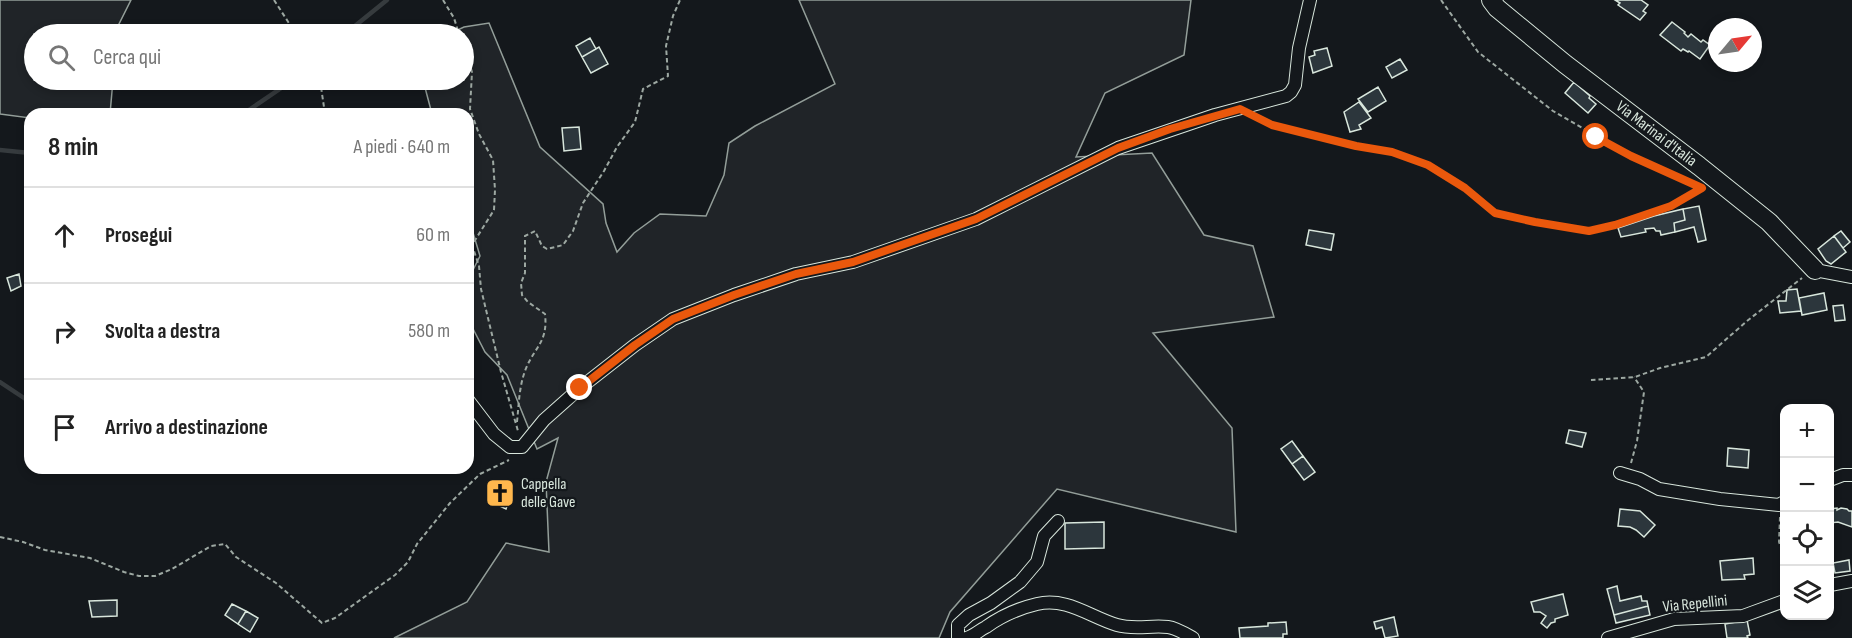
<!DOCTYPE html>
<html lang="it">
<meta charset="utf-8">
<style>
:root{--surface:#fff;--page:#f2f2f2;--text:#222;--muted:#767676;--line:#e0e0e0}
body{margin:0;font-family:"Sofia Sans Condensed",sans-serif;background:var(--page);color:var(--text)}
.controls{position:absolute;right:18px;bottom:18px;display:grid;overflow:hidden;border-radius:12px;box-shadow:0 3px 9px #0003}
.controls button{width:54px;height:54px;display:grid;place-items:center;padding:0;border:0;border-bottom:2px solid var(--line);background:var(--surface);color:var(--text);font:30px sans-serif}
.compass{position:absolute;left:1708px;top:18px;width:54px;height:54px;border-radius:50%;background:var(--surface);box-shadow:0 3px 9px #0003;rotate:61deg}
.stop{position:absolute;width:18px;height:18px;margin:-14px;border:4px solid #ea580c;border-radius:50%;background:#fff}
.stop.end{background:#ea580c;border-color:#fff;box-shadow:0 2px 6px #0008}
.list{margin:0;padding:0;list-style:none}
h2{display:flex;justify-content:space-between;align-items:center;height:78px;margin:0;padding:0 24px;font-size:26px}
h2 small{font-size:20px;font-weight:400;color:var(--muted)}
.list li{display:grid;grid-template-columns:39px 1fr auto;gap:18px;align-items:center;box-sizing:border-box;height:96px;padding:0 24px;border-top:2px solid var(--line)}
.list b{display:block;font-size:22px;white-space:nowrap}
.list em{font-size:20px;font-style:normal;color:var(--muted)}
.icon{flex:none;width:33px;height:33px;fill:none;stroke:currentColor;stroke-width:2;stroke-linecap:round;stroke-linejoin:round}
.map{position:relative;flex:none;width:1852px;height:638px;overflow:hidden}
.search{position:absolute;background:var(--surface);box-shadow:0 3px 9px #0003;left:24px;top:24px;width:450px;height:66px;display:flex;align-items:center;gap:15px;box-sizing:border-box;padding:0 21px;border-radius:33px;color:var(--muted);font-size:22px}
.panel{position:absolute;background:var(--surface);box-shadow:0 3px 9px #0003;left:24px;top:108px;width:450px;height:366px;border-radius:18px}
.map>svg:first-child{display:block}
</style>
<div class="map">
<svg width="1852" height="638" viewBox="0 0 1852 638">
<rect width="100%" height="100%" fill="#14181c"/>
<path fill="#202428" stroke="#939e99" stroke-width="1.5" d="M0,0H131L117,28V34H34V80H113L110,114H30V118L0,114Z
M799,0H1191L1184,55L1105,93L1076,157L1152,153L1204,235L1253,246L1274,317L1153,333L1232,428L1236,532L1057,489L950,612L939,638H394L467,602L506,543L549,552L546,482L558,438L537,449L507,375L485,352L468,319V280L480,256L468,216V114H432L423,80H464V34H449L464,27L489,23L540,147L603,204L606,223L617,252L634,233L660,214L706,216L724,175L729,143L755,126L835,84Z"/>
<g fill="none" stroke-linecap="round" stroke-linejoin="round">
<path stroke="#363b3e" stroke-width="4.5" d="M345,34L387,0
M243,114L293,80
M0,150L30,153
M0,382L30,402"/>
</g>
<path fill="#2c363c" stroke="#d8e6dc" stroke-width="1.5" d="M1615,0H1641L1648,5L1643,11L1646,13L1640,20L1618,5L1620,3Z
M1672,22L1685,32L1684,33L1688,37L1691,34L1701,42L1703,40L1710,45L1700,59L1689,51L1688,52L1683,49L1681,51L1660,35Z
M590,38L596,49L582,57L576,46Z
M599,47L608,64L591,73L582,57Z
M1327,48L1332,66L1313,73L1309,57L1315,55L1314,51Z
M1400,59L1407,70L1392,78L1386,67Z
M1574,82L1590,96L1589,98L1596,104L1588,113L1565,93Z
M1378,87L1386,101L1368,112L1358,99Z
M1359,102L1371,118L1359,125L1361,129L1350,132L1344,112Z
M579,127L581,149L564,151L562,128Z
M1699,206L1706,240L1698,242L1694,227L1675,232L1674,223L1685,220L1683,209Z
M1683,209L1685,220L1674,223L1675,232L1661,235L1660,231H1656L1654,228L1645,229L1646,232L1621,237L1618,228L1654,216Z
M1309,230L1334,234L1331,250L1306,245Z
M1841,231L1850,242L1843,248L1834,236Z
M1834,236L1846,252L1831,264L1826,261L1818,249Z
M19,274L21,286L11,291L7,278Z
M1797,289L1801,311L1780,313L1778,301H1786L1787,290Z
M1824,293L1827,310L1802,315L1799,298Z
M1843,305L1845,320L1835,321L1833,306Z
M1569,430L1586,433L1582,447L1566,443Z
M1292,441L1303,456L1292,464L1281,449Z
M1728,448L1749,450L1748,468L1727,466Z
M1303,456L1315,472L1304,480L1292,464Z
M501,480L511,483L506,495L510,497L506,509L491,502Z
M1837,508V510L1841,508L1847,509L1849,511H1852V527L1838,522L1830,523V509Z
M1620,509L1640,511L1655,525L1644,537L1636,530L1630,527L1618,526Z
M1104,522V548L1065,549V523Z
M1753,558L1754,574L1744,575L1745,579L1722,580L1720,561Z
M1849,560L1850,571L1835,573L1833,563Z
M1617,586L1620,601L1641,596L1642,601H1647L1648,606L1614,615L1607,589Z
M1563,594L1568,615L1555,619V622L1551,623L1547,628L1541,623L1546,616L1540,612H1534L1531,602Z
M117,600V616L92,617L89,601Z
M232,604L246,611L238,624L225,615Z
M1648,606L1650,615L1616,623L1614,615Z
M246,611L258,618L250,632L238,624Z
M1394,617L1398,636L1385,638L1382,627L1376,629L1374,622Z
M1747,620L1750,635L1747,636L1748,638H1727L1725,624Z
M1286,622L1287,634H1283V638H1240L1239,628L1268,626V623Z"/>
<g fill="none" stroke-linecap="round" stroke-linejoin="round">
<g stroke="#d8e6dc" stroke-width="14">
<path id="street" d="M1815,270L1852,277
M468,400L494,434L510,447H522L544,420L580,388L635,345L673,319L734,295L796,274L853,262L976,219L1118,148L1215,115L1286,96L1291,92L1295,85L1299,48L1310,0
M1620,473L1640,479L1659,489L1720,499L1779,505L1784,502
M1830,480L1843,475H1852
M1830,585L1852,581
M958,638V625L969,615L991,603L1020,582L1037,562L1044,536L1058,521
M966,638C974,636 978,631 986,627C1000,617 1020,608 1037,604C1067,597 1090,617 1117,625C1134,630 1151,625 1168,627C1176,628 1186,634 1193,638
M1608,638L1674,619L1743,616L1784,601"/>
</g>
<g stroke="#d8e6dc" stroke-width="20">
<g id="secondary">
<path id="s1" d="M1491,0L1497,8L1565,64L1699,166L1769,222L1815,270"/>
</g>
</g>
<path stroke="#9da8a2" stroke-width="2" stroke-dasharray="4.5 3" stroke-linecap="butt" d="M274,0L296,34
M443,0L454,18L459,34
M1441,0L1478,52L1553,111L1631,156L1697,186
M464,47L472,72L470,109L479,134L493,160L495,190L494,210L472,245L479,266L481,289L501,372L518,431
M320,80L325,114
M1258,118L1272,125L1356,146L1392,152L1428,165L1465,188L1495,213L1589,231L1615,225L1671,206L1702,188
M1591,380L1635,377L1660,368L1706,357L1747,321L1802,278
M517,422C519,403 519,384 527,366C536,346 548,341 545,314L528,302L522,295L521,283L525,273V236L535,231L542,246L547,249L563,245L573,231L583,203L604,171L617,147L635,122L643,89L668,76L666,46L673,16L680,0
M1631,463L1637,441L1644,392L1634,377
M1780,517L1779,542L1784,555
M0,537L23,542L45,550L90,558L124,572L139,576H155L172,569L211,546L225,544L236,557L276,583L322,623L335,618L395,575L408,562L417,544L450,503L480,474L509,460"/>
<use href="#street" stroke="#14181c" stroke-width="12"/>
<use href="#secondary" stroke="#14181c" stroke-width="18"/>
</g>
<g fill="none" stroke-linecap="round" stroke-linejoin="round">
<path stroke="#ea580c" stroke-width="8" d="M580,388L635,345L673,319L734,295L796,274L853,262L976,219L1118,148L1170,129L1240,109L1272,125L1356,146L1392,152L1428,165L1465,188L1495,213L1535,222L1589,231L1615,225L1671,206L1702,188L1631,156L1596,137"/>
</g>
<defs>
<g id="church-square" transform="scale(1.5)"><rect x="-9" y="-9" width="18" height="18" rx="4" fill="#ffb74d" stroke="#14181c"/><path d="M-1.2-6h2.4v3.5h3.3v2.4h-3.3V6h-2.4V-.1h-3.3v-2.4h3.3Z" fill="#111"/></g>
</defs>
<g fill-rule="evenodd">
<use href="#church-square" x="500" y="493"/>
</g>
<g text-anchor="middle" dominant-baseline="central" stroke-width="4.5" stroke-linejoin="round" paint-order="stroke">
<g font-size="16" fill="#d8e6dc" stroke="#14181c">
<text stroke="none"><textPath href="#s1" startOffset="213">Via Marinai d'Italia</textPath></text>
<text transform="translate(1695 604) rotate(-6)">Via Repellini</text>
</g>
<g font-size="16" fill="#d8e6dc" stroke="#14181c" text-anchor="start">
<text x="521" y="484">Cappella<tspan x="521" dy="18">delle Gave</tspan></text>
</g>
</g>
</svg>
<div class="controls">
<button>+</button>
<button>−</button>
<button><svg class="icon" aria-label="locate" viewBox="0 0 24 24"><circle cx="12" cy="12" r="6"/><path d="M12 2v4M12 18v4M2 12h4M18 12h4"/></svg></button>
<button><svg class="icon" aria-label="layers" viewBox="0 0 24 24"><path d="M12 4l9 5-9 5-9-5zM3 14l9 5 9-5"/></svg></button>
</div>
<svg class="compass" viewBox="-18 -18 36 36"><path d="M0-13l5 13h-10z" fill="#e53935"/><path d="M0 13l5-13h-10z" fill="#767676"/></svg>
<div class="stop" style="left:1596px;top:137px"></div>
<div class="stop end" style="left:580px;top:388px"></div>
<div class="search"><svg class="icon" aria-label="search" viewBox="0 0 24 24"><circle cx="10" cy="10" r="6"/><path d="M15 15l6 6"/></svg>Cerca qui</div>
<section class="panel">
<h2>8 min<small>A piedi · 640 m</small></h2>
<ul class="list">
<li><svg class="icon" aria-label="ahead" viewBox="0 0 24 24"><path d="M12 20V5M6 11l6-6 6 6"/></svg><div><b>Prosegui</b></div><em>60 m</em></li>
<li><svg class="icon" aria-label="right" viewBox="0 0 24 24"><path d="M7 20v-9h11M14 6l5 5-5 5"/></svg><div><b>Svolta a destra</b></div><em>580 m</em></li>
<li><svg class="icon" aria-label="arrive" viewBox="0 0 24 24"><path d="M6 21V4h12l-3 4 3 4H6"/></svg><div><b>Arrivo a destinazione</b></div></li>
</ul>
</section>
</div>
